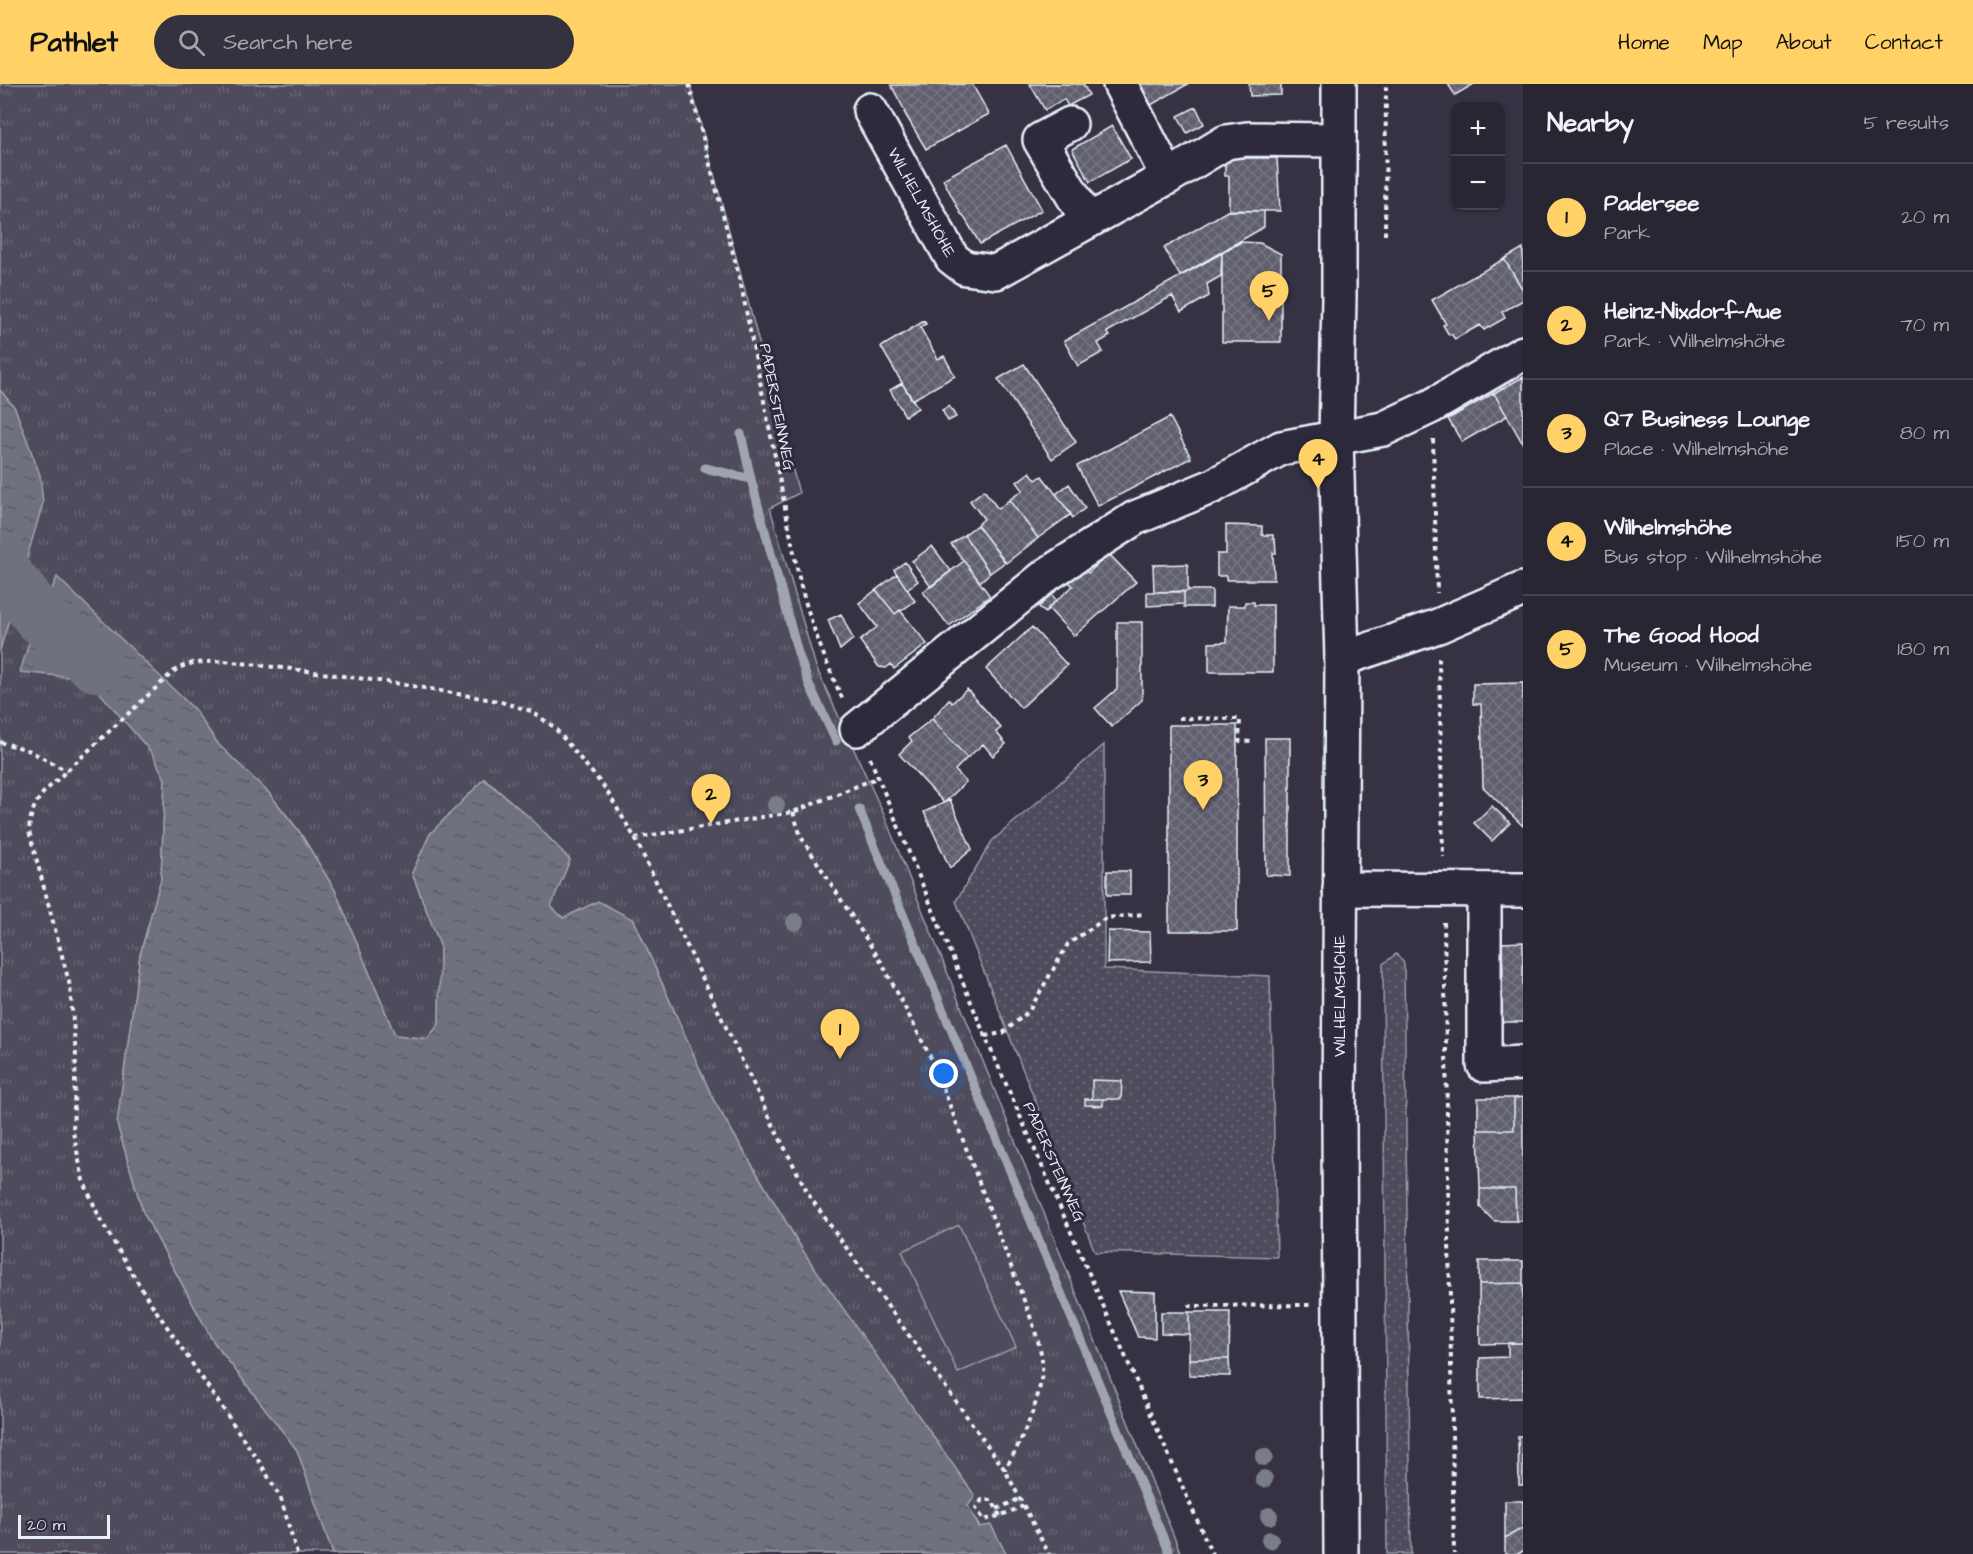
<!DOCTYPE html>
<meta charset="utf-8">
<style>
:root{--surface:#282633;--page:#34323f;--text:#f1f3f6;--muted:#a5a5ac;--line:#44434e;--accent:#ffd166}
body{margin:0;font-family:"Architects Daughter",sans-serif;background:var(--page);color:var(--text)}
.controls{position:absolute;right:18px;top:18px;display:grid;overflow:hidden;border-radius:12px;box-shadow:0 2px 4px #0004}
.controls button{width:54px;height:54px;display:grid;place-items:center;padding:0;border:0;border-bottom:2px solid var(--line);background:var(--surface);color:var(--text);font:30px sans-serif}
.scale{position:absolute;left:18px;bottom:15px;width:92px;box-sizing:border-box;padding-left:6px;border:3px solid #e8f1f8;border-top:0;font-size:16px;line-height:21px;white-space:nowrap;color:#e8f1f8;-webkit-text-stroke:4px #2f2a3d;paint-order:stroke}
.you{position:absolute;left:944px;top:990px;width:21px;height:21px;margin:-15px;border:4px solid #fff;border-radius:50%;background:#1a73e8;box-shadow:0 0 0 9px #1a73e833}
.badge{display:grid;place-items:center;width:39px;height:39px;border-radius:50%;background:var(--accent);color:#111;font-size:20px;font-weight:700}
.pin{position:absolute;translate:-50% -50px;filter:drop-shadow(0 2px 3px #0008)}
.pin::after{content:'';position:absolute;top:32px;width:21px;height:18px;background:inherit;clip-path:polygon(0 0,100% 0,50% 100%)}
.list{margin:0;padding:0;list-style:none}
h2{display:flex;justify-content:space-between;align-items:center;height:78px;margin:0;padding:0 24px;font-size:26px}
h2 small{font-size:20px;font-weight:400;color:var(--muted)}
.list li{display:grid;grid-template-columns:39px 1fr auto;gap:18px;align-items:center;box-sizing:border-box;height:108px;padding:0 24px;border-top:2px solid var(--line)}
.list b{display:block;font-size:22px;white-space:nowrap}
.list p{margin:0;font-size:20px;white-space:nowrap;color:var(--muted)}
.list em{font-size:20px;font-style:normal;color:var(--muted)}
.icon{flex:none;width:33px;height:33px;fill:none;stroke:currentColor;stroke-width:2;stroke-linecap:round;stroke-linejoin:round}
.map{position:relative;flex:none;width:1523px;height:1470px;overflow:hidden}
header{display:flex;align-items:center;gap:36px;box-sizing:border-box;height:84px;padding:0 30px;background:var(--accent);color:#111}
header strong{font-size:28px}
nav{display:flex;gap:33px;margin-inline-start:auto;font-size:21px}
.search{width:420px;height:54px;background:var(--page);display:flex;align-items:center;gap:15px;box-sizing:border-box;padding:0 21px;border-radius:33px;color:var(--muted);font-size:22px}
main{display:flex}
aside{flex:1;background:var(--surface)}
.map>svg:first-child{display:block}
</style>
<header>
<strong>Pathlet</strong>
<div class="search"><svg class="icon" aria-label="search" viewBox="0 0 24 24"><circle cx="10" cy="10" r="6"/><path d="M15 15l6 6"/></svg>Search here</div>
<nav><a>Home</a><a>Map</a><a>About</a><a>Contact</a></nav>
</header>
<main>
<div class="map">
<svg width="1523" height="1470" viewBox="0 0 1523 1470">
<defs>
<pattern id="grass-dots" width="8" height="8" patternUnits="userSpaceOnUse" patternTransform="scale(1.5)"><rect width="8" height="8" fill="#4d4b5c"/><path d="M2 2h.1M6 6h.1" fill="none" stroke="#676574" stroke-width="1.8" stroke-linecap="round"/></pattern>
<pattern id="park-tufts" width="24" height="20" patternUnits="userSpaceOnUse" patternTransform="scale(1.5)"><rect width="24" height="20" fill="#4d4b5c"/><path d="M3 7l-1-3M5 7V3M7 7l1-3M15 17l-1-3M17 17v-4M19 17l1-3" fill="none" stroke="#676574"/></pattern>
<pattern id="water-ripples" width="26" height="14" patternUnits="userSpaceOnUse" patternTransform="scale(1.5)"><rect width="26" height="14" fill="#70717f"/><path d="M2 4q2-2 4 0t4 0M15 11q2-2 4 0t4 0" fill="none" stroke="#5b5c64"/></pattern>
<pattern id="building-cross-hatch" width="8" height="8" patternUnits="userSpaceOnUse" patternTransform="scale(1.5)"><rect width="8" height="8" fill="#605e6e"/><path d="M0 0l8 8M0 8l8-8" fill="none" stroke="#777683"/></pattern>
</defs>
<rect width="100%" height="100%" fill="#363244"/>
<filter id="ink" filterUnits="userSpaceOnUse"><feTurbulence type="fractalNoise" baseFrequency=".0167" numOctaves="2"/><feDisplacementMap in="SourceGraphic" scale="12" xChannelSelector="R" yChannelSelector="G"/><feConvolveMatrix kernelMatrix="1 2 1 2 8 2 1 2 1" color-interpolation-filters="sRGB"/></filter>
<g filter="url(#ink)">
<path fill="url(#grass-dots)" stroke="#9a9eaa" stroke-width="1.5" d="M1104,661V885L1270,892L1277,1173L1095,1168L956,817L992,757Z
M1396,870L1404,879L1411,1470H1387L1383,880Z"/>
<path fill="url(#park-tufts)" stroke="#9a9eaa" stroke-width="1.5" d="M0,0H690L799,409L770,424L816,583L884,731L1181,1470H1006L991,1441L980,1443L805,1170L714,1017L634,836L577,828L563,834L550,822L570,776L529,733L485,695L430,750L412,789L440,861L439,940L428,955L395,951L335,806L299,747L268,708L165,696L161,795L140,871L117,1040L143,1128L213,1257L297,1366L333,1470H0V566L14,513L0,506Z"/>
<path fill="#4d4b5c" stroke="#9a9eaa" stroke-width="1.5" d="M959,1141L1016,1263L958,1289L902,1167Z"/>
<path fill="url(#water-ripples)" stroke="#a0a4af" stroke-width="1.5" d="M0,306L15,324L40,391L43,419L0,566Z
M57,493L194,625L219,661L268,708L299,747L335,806L395,951L427,955L439,940L440,861L412,789L430,750L484,695L529,733L570,776L551,822L563,834L598,817L634,836L714,1017L805,1170L975,1412L968,1422L979,1443L991,1441L1006,1470H333L297,1366L213,1257L143,1128L117,1040L140,871L161,795L165,695L151,668L88,595L20,588L28,562Z"/>
<g fill="none" stroke-linecap="round" stroke-linejoin="round">
<path stroke="#a0a4af" stroke-width="9" d="M741,350L751,395
M705,384L751,395L798,569L809,600L836,657
M859,725L1170,1470"/>
<path stroke="#70717f" stroke-width="54" d="M0,484L40,533L95,581"/>
</g>
<path fill="url(#building-cross-hatch)" stroke="#e8f1f8" stroke-width="1.5" d="M972,0L989,30L926,65L904,28L905,27L891,1Z
M1030,0H1083L1089,11L1068,22L1064,15L1045,26Z
M1139,0H1188L1151,21Z
M1249,0H1281V11L1250,12Z
M1448,0H1474L1455,11Z
M1196,23L1204,40L1187,49L1178,32Z
M1112,42L1131,75L1090,98L1072,65Z
M1006,61L1042,126L980,160L963,131L961,130L943,95Z
M1225,74H1277L1280,127H1229V92H1225Z
M1229,126L1264,127V143L1180,192L1164,164Z
M1241,158L1260,159L1281,170V258H1222V169Z
M1523,164V206L1504,175Z
M1222,169L1221,192L1207,200L1209,212L1181,228L1172,212L1107,248L1110,252L1098,259L1103,268L1078,282L1064,257Z
M1504,175L1523,206V216L1502,228L1505,234L1484,246L1480,241L1455,255L1451,250L1449,251L1443,241L1446,240L1432,216Z
M924,237L926,240L920,243L938,275L944,272L955,292L912,316L881,263Z
M1024,280L1076,358L1052,375L998,295Z
M1523,293V360L1494,309Z
M902,299L918,324L905,332L890,306Z
M1494,309L1507,332L1462,358L1448,335Z
M949,322L956,333L948,337L942,326Z
M1170,333L1191,374L1098,422L1077,382Z
M1030,388L1036,396L1042,392L1071,430L1038,454L1009,416L1023,406L1017,398Z
M1069,400L1085,424L1073,434L1056,410Z
M984,406L998,425L1009,416L1038,454L1006,479L977,441L984,435L970,417Z
M977,441L1005,478L990,489L964,451Z
M1226,441L1262,442V451H1273V455H1275L1276,469H1273L1274,496H1226V492H1217V470H1226Z
M964,451L990,489L980,498L951,460Z
M932,462L951,487L931,503L912,477Z
M1109,470L1136,498L1074,552L1048,524L1073,502L1067,496L1077,486L1086,487L1088,489Z
M964,477L990,512L949,542L923,508Z
M905,478L918,497L907,505L894,486Z
M1188,480V507L1154,508L1153,481Z
M897,490L915,517L901,527L900,526L895,530L876,506Z
M876,506L895,530L900,526L927,560L894,585L891,580L886,584L879,583L860,557L877,543L859,519Z
M1188,506H1212V523H1184V508L1188,507Z
M1147,508H1184V520L1147,522Z
M1051,510L1056,516L1045,529L1039,523Z
M1245,518H1254V521H1273V588H1209V559L1227,558L1228,522H1245Z
M841,530L853,555L840,566L828,536Z
M1117,538H1142V616L1112,643L1095,624L1117,605Z
M1032,543L1067,581L1021,624L986,585Z
M1523,599V742L1483,703L1481,620H1473V600Z
M967,605L1001,644L996,648L1006,660L993,672L983,660L967,674L932,635L949,615L952,619Z
M932,635L967,674L955,686L966,698L944,719L899,670L912,657L909,653Z
M1169,641H1237V847H1169Z
M1265,654H1290V792L1266,791Z
M950,716L972,765L950,784L924,728Z
M1492,722L1510,739L1492,757L1474,739Z
M1107,787H1130V811H1107Z
M1108,847L1150,848L1151,878L1107,879Z
M1523,858V938H1501L1500,892H1503L1502,859Z
M1092,996L1122,997L1121,1015H1092Z
M1523,1013V1137H1516L1515,1105H1480L1478,1046H1514V1014Z
M1478,1014H1514V1046H1478Z
M1085,1015H1103V1022L1085,1021Z
M1480,1105H1515L1516,1137H1494L1480,1123Z
M1479,1177H1523V1199L1479,1200Z
M1523,1199V1259L1480,1260L1479,1200Z
M1118,1207L1155,1208V1254L1138,1253Z
M1161,1228H1189V1250L1161,1249Z
M1189,1228H1230L1229,1275H1189Z
M1508,1259H1523V1314L1480,1315V1274L1508,1273Z
M1189,1275H1229L1230,1292L1189,1291Z
M1518,1352H1523V1401H1519Z
M1505,1417H1523V1444L1505,1454Z
M1523,1444V1467L1518,1470H1505V1454Z"/>
<g fill="none" stroke-linecap="round" stroke-linejoin="round">
<g stroke="#e8f1f8" stroke-width="38">
<g id="minor">
<path d="M1120,0L1168,93"/>
<path id="s1" d="M870,26L952,174L965,184L996,188L1168,93L1226,58L1247,55L1339,56"/>
<path d="M1070,40L1040,56L1088,137"/>
<path d="M1342,575L1438,542L1523,505"/>
<path d="M857,645L1048,490L1135,434L1213,402L1281,364L1383,345L1432,322L1523,269"/>
<path d="M1340,805L1523,806"/>
<path d="M1484,806V981L1523,979"/>
</g>
</g>
<g stroke="#e8f1f8" stroke-width="38">
<path id="major" d="M1339,0V214L1336,354L1342,575L1339,1032L1341,1470"/>
</g>
<path stroke="#e8f1f8" stroke-width="4" stroke-dasharray="4.5 4.5" stroke-linecap="butt" d="M689,0L740,196L800,499C811,540 825,577 843,616
M1385,151L1386,0
M1433,355L1437,509
M1439,574L1443,773
M1179,634L1240,635L1239,657L1251,658
M0,658L28,666L67,687
M870,674L985,952L1212,1470
M793,728L801,753L883,881L934,980L1033,1240C1036,1252 1041,1264 1042,1276C1045,1308 1021,1359 1005,1385
M635,754L793,728L879,693
M1444,838L1454,1470
M985,952L1003,949L1029,927L1068,860L1106,834L1144,830
M1188,1222L1310,1221
M997,1425L1021,1414
M1000,1432L992,1416H982L976,1424L984,1436C999,1432 1011,1428 1025,1421
M297,1470L281,1415L262,1382L146,1212L100,1135L83,1096L73,1048L76,972L70,902L29,747C30,731 34,720 44,708L172,589L178,584L193,579L224,577L308,587L407,601L498,617L531,627L554,643L605,704L635,754L777,1049L810,1113L1005,1386L1049,1470"/>
<use href="#minor" stroke="#2f2a3d" stroke-width="33"/>
<use href="#major" stroke="#2f2a3d" stroke-width="33"/>
</g>
<g fill="#7a7b89">
<circle cx="776" cy="721" r="9"/>
<circle cx="795" cy="838" r="9"/>
<circle cx="1264" cy="1373" r="9"/>
<circle cx="1264" cy="1395" r="9"/>
<circle cx="1269" cy="1432" r="9"/>
<circle cx="1270" cy="1456" r="9"/>
</g>
</g>
<g text-anchor="middle" dominant-baseline="central" stroke-width="6" stroke-linejoin="round" paint-order="stroke">
<g font-size="16" fill="#e8f1f8" stroke="#2f2a3d">
<text stroke="none"><textPath href="#s1" startOffset="106">WILHELMSHÖHE</textPath></text>
<text transform="translate(777 323) rotate(79)">PADERSTEINWEG</text>
<text transform="translate(1340 912) rotate(-90)">WILHELMSHÖHE</text>
<text transform="translate(1054 1078) rotate(66)">PADERSTEINWEG</text>
</g>
</g>
</svg>
<div class="controls">
<button>+</button>
<button>−</button>
</div>
<div class="scale">20 m</div>
<div class="you"></div>
<div class="pin badge" style="left:840px;top:975px">1</div>
<div class="pin badge" style="left:711px;top:740px">2</div>
<div class="pin badge" style="left:1203px;top:726px">3</div>
<div class="pin badge" style="left:1318px;top:405px">4</div>
<div class="pin badge" style="left:1269px;top:237px">5</div>
</div>
<aside>
<h2>Nearby<small>5 results</small></h2>
<ul class="list">
<li><span class="badge">1</span><div><b>Padersee</b><p>Park</p></div><em>20 m</em></li>
<li><span class="badge">2</span><div><b>Heinz-Nixdorf-Aue</b><p>Park · Wilhelmshöhe</p></div><em>70 m</em></li>
<li><span class="badge">3</span><div><b>Q7 Business Lounge</b><p>Place · Wilhelmshöhe</p></div><em>80 m</em></li>
<li><span class="badge">4</span><div><b>Wilhelmshöhe</b><p>Bus stop · Wilhelmshöhe</p></div><em>150 m</em></li>
<li><span class="badge">5</span><div><b>The Good Hood</b><p>Museum · Wilhelmshöhe</p></div><em>180 m</em></li>
</ul>
</aside>
</main>
